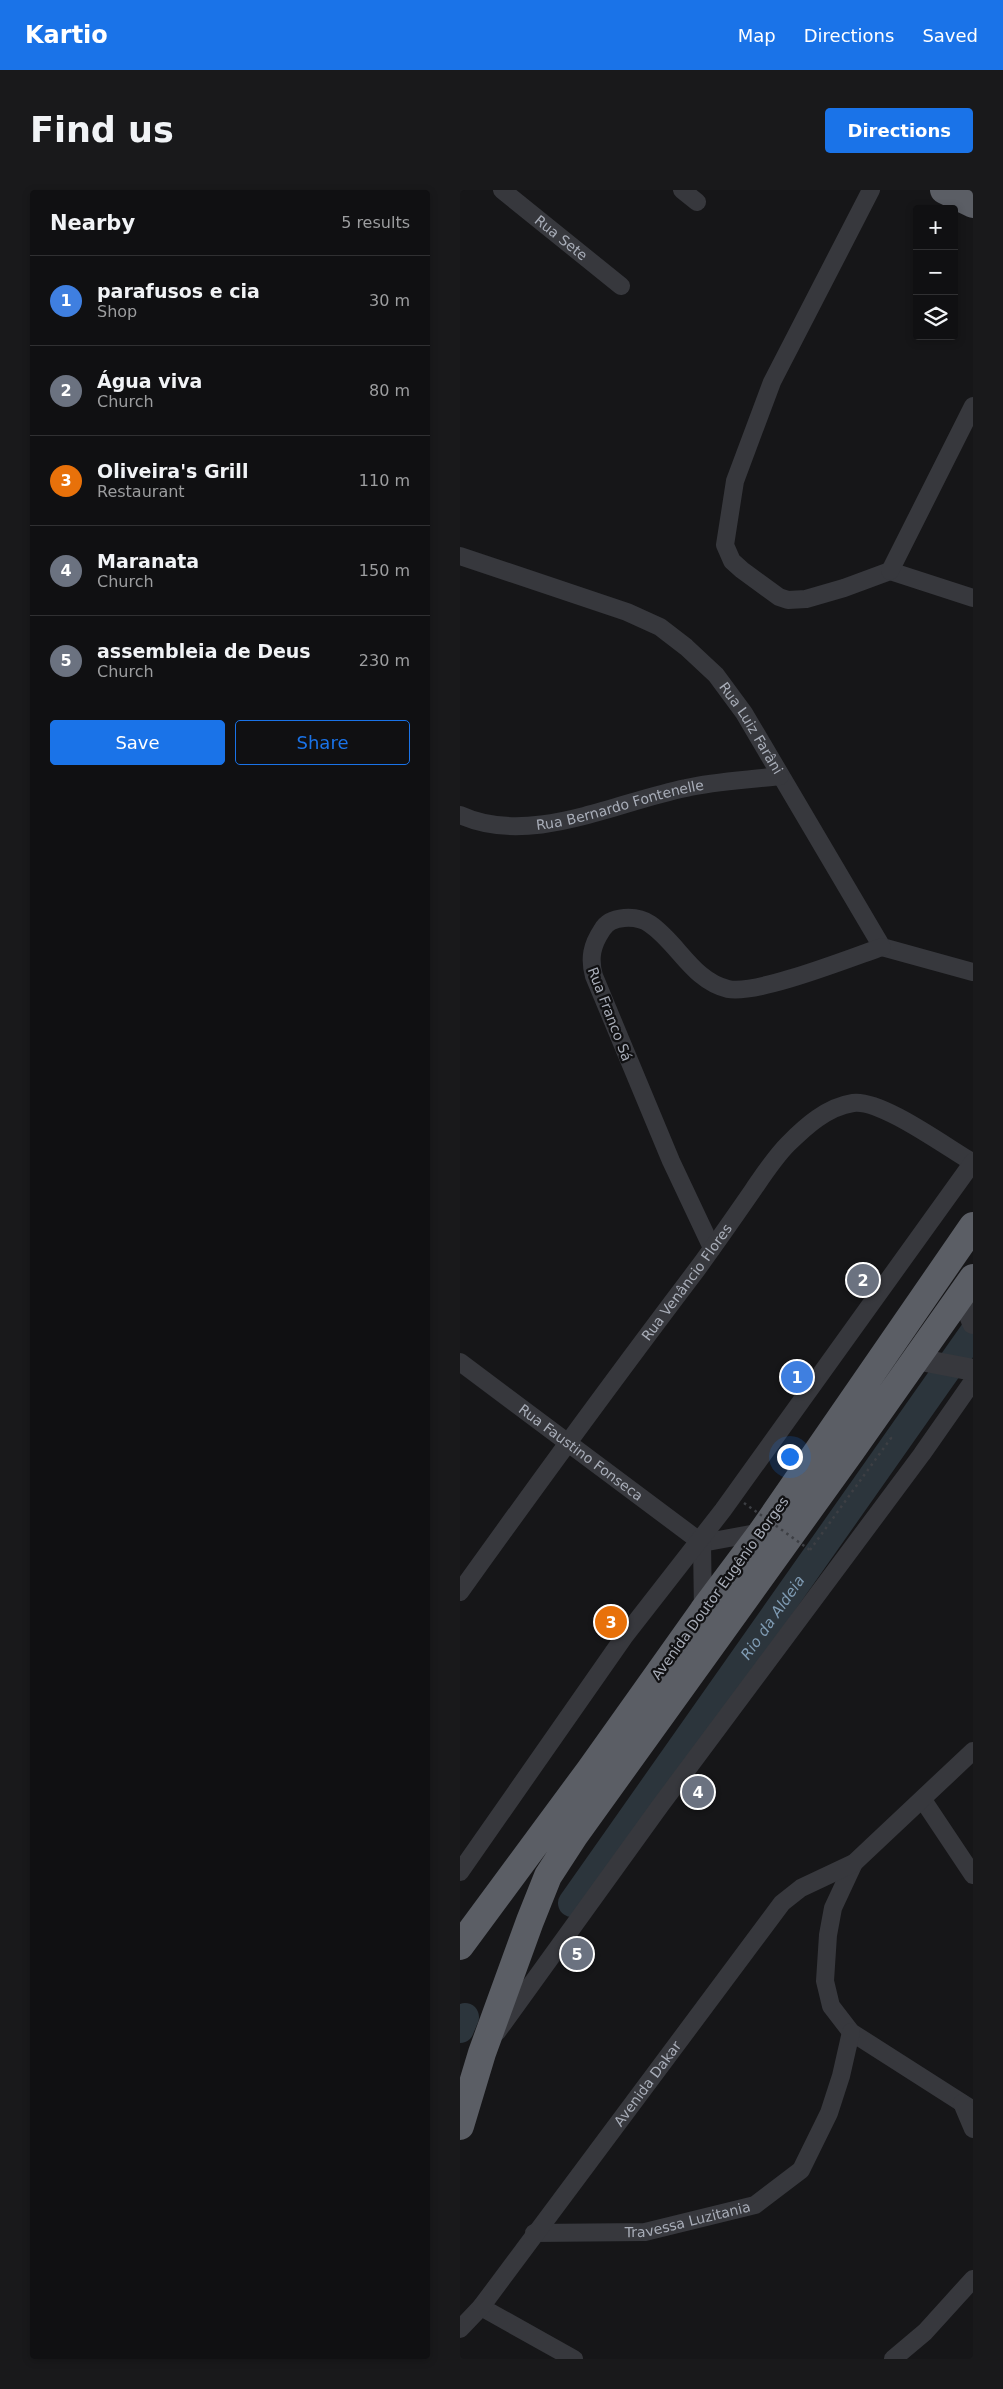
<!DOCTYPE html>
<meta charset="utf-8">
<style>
:root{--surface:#101012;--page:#19191b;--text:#f1f3f6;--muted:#9c9d9f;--line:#303032;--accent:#1a73e8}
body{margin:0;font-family:"DejaVu Sans",sans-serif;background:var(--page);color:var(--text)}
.controls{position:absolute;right:15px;top:15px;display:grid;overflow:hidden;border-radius:5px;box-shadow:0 2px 8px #0003}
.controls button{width:45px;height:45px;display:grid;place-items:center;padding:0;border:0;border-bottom:1px solid var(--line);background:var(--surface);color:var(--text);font:25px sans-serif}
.you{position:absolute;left:329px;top:1266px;width:18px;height:18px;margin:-12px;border:4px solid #fff;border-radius:50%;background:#1a73e8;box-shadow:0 0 0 8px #1a73e833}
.badge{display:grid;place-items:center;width:32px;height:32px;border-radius:50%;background:var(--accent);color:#fff;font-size:16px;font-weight:700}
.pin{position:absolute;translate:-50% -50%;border:2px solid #fff;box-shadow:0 1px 5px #0006}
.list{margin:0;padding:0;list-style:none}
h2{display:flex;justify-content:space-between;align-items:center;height:65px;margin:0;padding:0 20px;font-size:21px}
h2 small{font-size:16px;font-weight:400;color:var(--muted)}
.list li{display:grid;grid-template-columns:32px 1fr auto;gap:15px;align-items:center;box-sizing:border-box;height:90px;padding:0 20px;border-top:1px solid var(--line)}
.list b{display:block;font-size:19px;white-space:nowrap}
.list p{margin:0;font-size:16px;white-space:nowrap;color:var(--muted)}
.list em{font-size:16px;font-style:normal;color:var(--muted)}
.actions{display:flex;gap:10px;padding:15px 20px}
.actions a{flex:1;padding:11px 0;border:1px solid var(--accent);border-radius:5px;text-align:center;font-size:18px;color:var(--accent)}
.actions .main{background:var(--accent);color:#fff}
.icon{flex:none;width:28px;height:28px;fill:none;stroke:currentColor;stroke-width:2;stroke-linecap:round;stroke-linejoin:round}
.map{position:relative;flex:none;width:513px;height:2169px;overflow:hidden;border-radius:5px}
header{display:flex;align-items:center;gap:30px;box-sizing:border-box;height:70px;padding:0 25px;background:var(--accent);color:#fff}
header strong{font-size:24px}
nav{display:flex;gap:28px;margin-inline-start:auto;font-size:18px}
.intro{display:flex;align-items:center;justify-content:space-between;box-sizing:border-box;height:120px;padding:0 30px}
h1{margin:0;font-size:35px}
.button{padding:12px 22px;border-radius:5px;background:var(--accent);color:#fff;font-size:18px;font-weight:700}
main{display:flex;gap:30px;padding:0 30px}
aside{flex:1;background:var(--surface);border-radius:5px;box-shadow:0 2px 8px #0003}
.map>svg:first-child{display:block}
</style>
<header>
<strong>Kartio</strong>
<nav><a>Map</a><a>Directions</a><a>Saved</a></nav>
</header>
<div class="intro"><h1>Find us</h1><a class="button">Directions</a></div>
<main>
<aside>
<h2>Nearby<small>5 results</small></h2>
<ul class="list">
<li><span class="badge" style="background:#3f7fe0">1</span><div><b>parafusos e cia</b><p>Shop</p></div><em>30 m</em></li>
<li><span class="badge" style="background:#6b7280">2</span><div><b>Água viva</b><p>Church</p></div><em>80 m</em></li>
<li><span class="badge" style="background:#e8710a">3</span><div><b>Oliveira's Grill</b><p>Restaurant</p></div><em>110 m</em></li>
<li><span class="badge" style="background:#6b7280">4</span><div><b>Maranata</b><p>Church</p></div><em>150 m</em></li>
<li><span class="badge" style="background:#6b7280">5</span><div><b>assembleia de Deus</b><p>Church</p></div><em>230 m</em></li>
</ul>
<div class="actions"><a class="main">Save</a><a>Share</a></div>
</aside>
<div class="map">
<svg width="513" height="2169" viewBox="0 0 513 2169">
<rect width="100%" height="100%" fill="#161618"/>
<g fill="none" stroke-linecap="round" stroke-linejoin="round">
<g stroke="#2c353c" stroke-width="28">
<path id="s1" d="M112,1713L513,1143"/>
<path d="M0,1839L5,1827"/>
</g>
<path stroke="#3d3f44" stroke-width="2.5" stroke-dasharray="2.5 4" stroke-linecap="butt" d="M350,1360L431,1248L427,1245"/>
<g stroke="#37383d" stroke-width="18">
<path id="s2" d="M42,0L161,96"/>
<path d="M222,0L237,12"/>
<path d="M411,0L312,192L275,291L265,355L272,371L282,380L319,407L328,410L346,409L384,398L430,381L513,408"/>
<path id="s3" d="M0,366L167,422L200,437L226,457L256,485L284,523L422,757L513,782"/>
<path d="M430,381L513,216"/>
<path id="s4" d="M0,625C69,657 156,612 226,598C256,591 289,590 320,586"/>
<path d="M252,1058L211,971L134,786C129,768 132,755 142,740C150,725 177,725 190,734C218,753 233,791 268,799C297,805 390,768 422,757"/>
<path id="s5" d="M0,1172L242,1353L302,1342"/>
<path d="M242,1353L243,1421"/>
<path id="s6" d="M0,1402C78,1293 157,1185 238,1078C257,1052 275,1026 293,1000C304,984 315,967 328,954C346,936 367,917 393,913C421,909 486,957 512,972"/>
<path d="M463,1610L513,1685"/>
<path d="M394,1673L373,1718L368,1745L365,1791L371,1816L391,1842L513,1920"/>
<path d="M0,1682L164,1447L263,1320L513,972"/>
<path d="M37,1842L200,1616L462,1264L513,1191"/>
<path d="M502,1913L513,1939"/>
<path id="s7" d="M74,2043L185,2042L295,2015L341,1980L369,1923L381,1886L391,1842"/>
<path d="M21,2117L114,2169"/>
<path id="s8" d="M0,2139L21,2117L322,1713L341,1698L394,1673L513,1561"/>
<path d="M433,2169L465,2142L513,2089"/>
</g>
<path stroke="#37383d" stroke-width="22" d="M502,1104L513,1133
M456,1169L513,1180"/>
<path stroke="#5b5e65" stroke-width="28" d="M484,0L513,14
M0,1756L130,1580L243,1421L302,1342L513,1036
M0,1936L22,1863L70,1731L88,1686L114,1646L391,1261L513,1088"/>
<path stroke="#3d3f44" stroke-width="2.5" stroke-dasharray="2.5 4" stroke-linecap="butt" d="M284,1313L350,1360"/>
</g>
<g text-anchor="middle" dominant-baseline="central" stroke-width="4.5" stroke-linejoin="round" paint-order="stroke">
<g font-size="14" fill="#a8adb8" stroke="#111113">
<text stroke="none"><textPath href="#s2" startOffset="76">Rua Sete</textPath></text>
<text stroke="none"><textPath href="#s3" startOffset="350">Rua Luiz Farâni</textPath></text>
<text stroke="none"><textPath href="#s4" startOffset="164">Rua Bernardo Fontenelle</textPath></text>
<text transform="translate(150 824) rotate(69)">Rua Franco Sá</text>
<text stroke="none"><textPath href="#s6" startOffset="384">Rua Venâncio Flores</textPath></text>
<text stroke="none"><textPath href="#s5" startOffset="151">Rua Faustino Fonseca</textPath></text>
<text transform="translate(260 1398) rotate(-54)">Avenida Doutor Eugênio Borges</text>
<text stroke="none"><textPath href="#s8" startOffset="309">Avenida Dakar</textPath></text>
<text stroke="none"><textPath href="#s7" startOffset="155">Travessa Luzitania</textPath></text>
</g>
<g font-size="15" font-style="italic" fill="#7f9bb3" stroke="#111113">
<text stroke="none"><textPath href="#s1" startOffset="349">Rio da Aldeia</textPath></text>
</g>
</g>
</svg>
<div class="controls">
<button>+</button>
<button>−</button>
<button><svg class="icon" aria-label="layers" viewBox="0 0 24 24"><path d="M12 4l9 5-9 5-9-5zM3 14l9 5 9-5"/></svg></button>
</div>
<div class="you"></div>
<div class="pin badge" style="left:337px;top:1187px;background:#3f7fe0">1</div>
<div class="pin badge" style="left:403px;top:1090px;background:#6b7280">2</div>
<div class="pin badge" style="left:151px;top:1432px;background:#e8710a">3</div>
<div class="pin badge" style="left:238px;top:1602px;background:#6b7280">4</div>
<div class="pin badge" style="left:117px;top:1764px;background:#6b7280">5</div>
</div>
</main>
